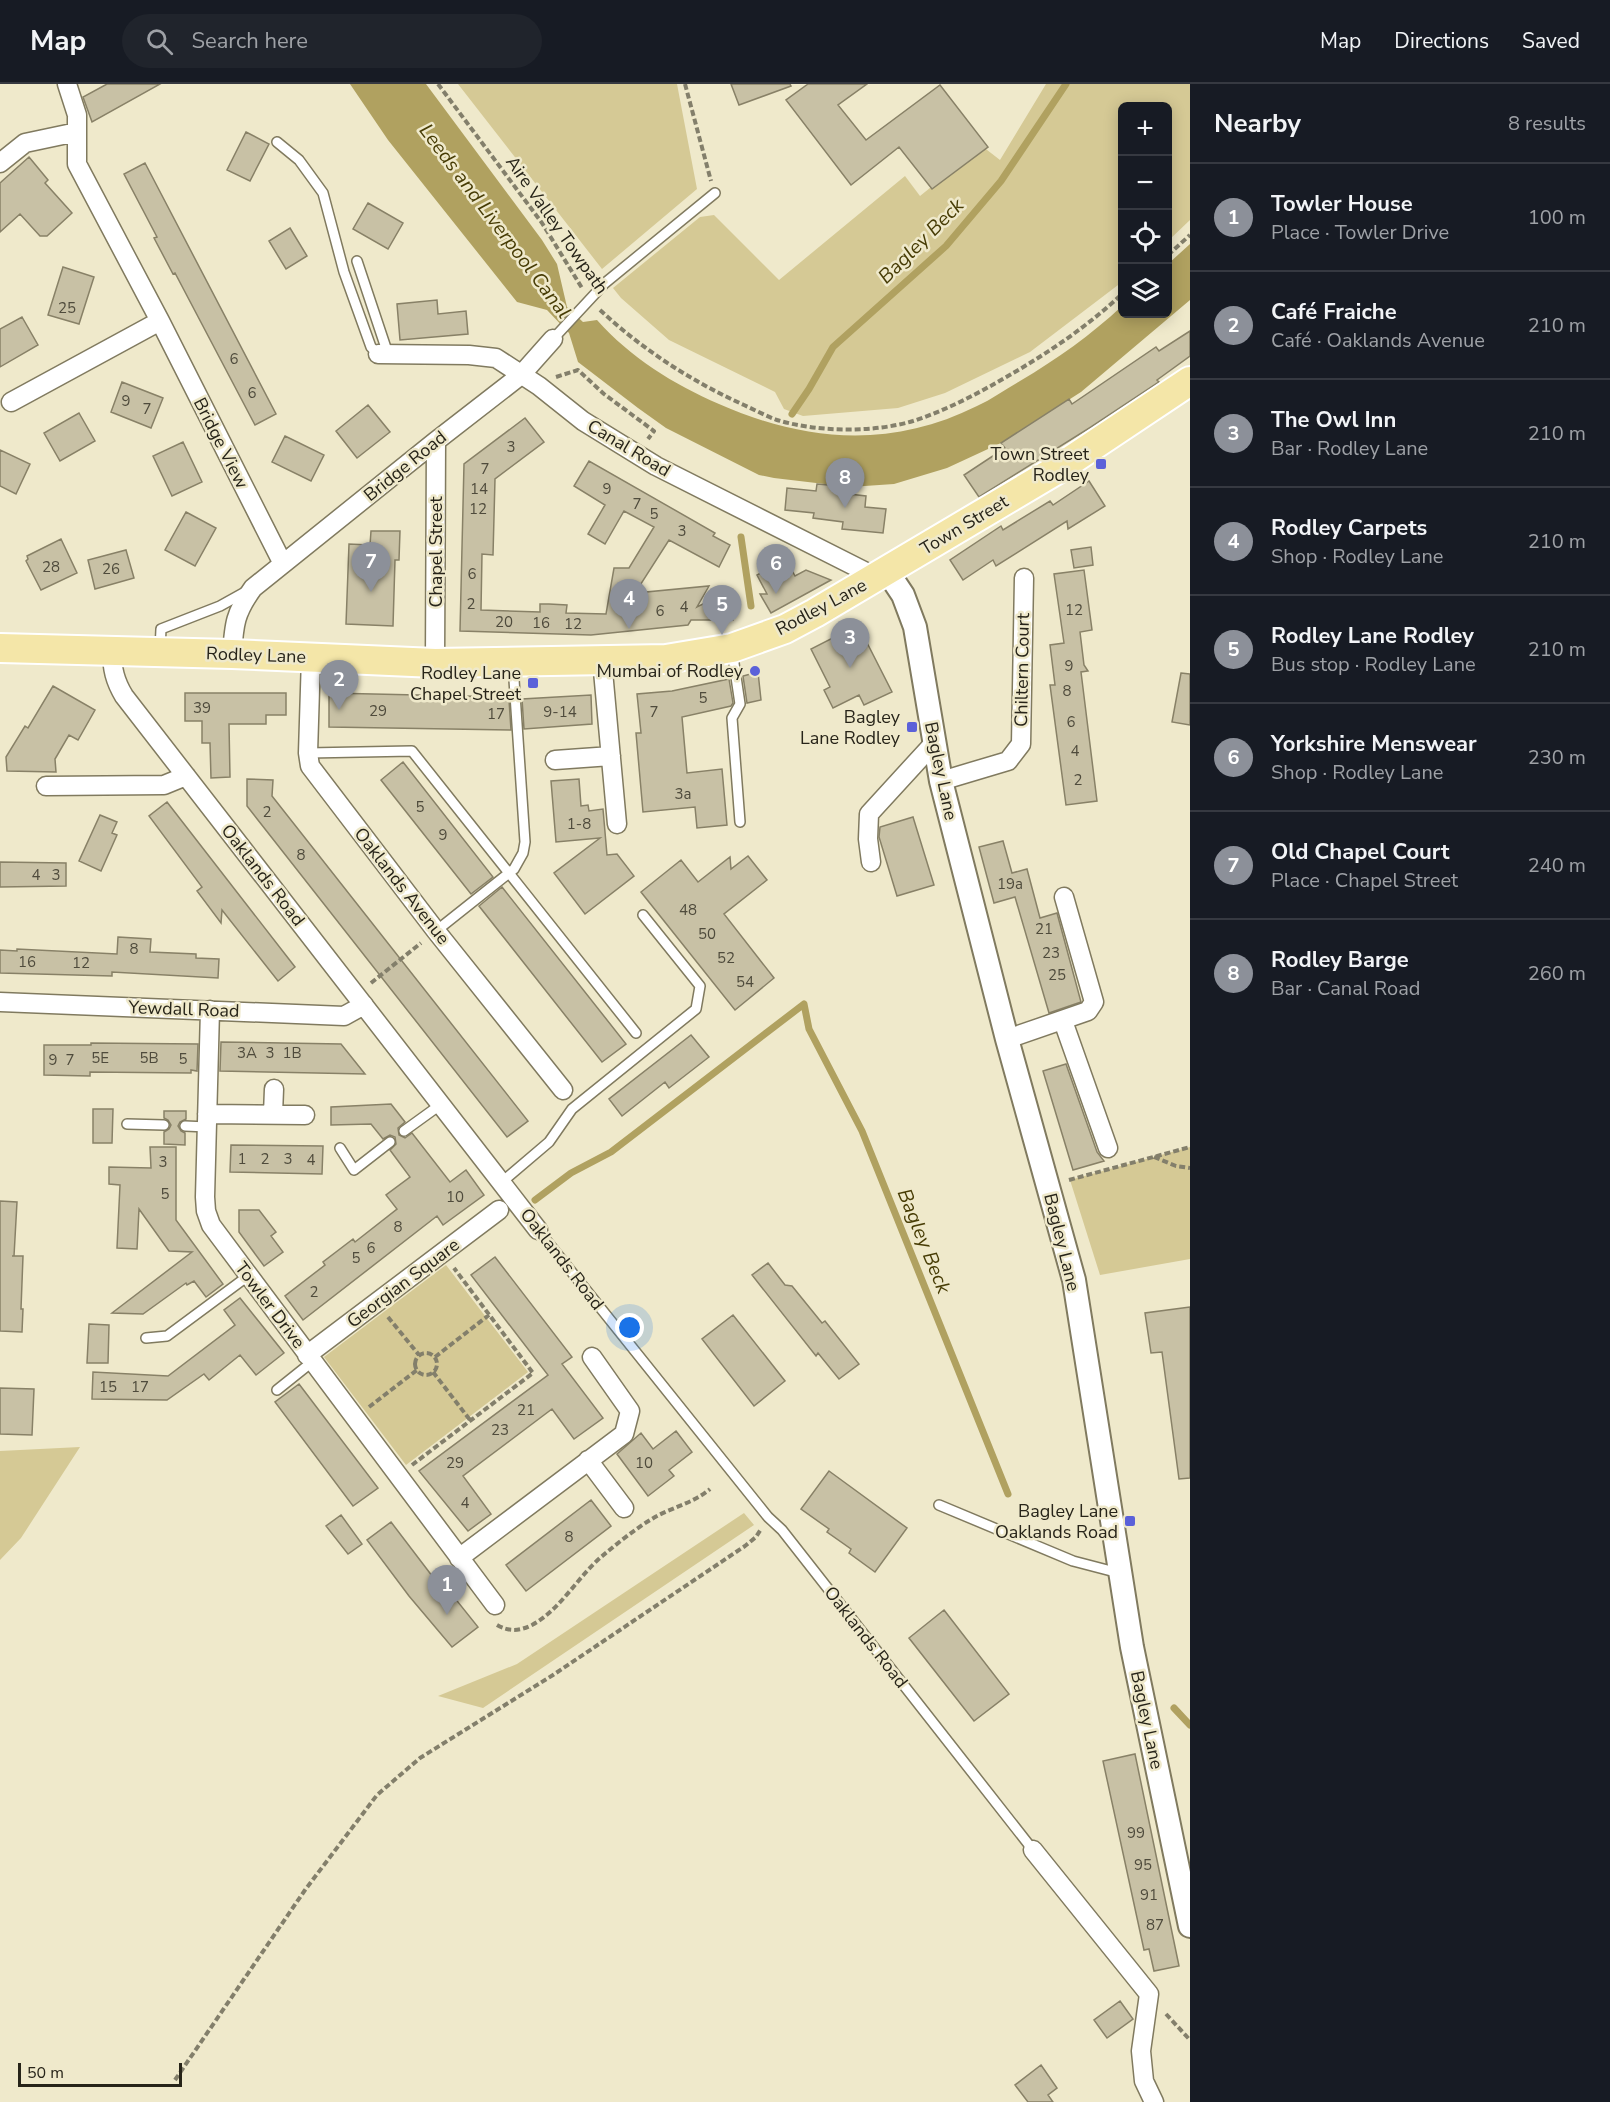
<!DOCTYPE html>
<meta charset="utf-8">
<style>
:root{--surface:#171b24;--page:#20242c;--text:#f1f3f6;--muted:#9ea1a6;--line:#363941;--accent:#8c9099}
body{margin:0;font-family:"Nunito Sans",sans-serif;background:var(--page);color:var(--text)}
.controls{position:absolute;right:18px;top:18px;display:grid;overflow:hidden;border-radius:9px;box-shadow:0 3px 15px #0003}
.controls button{width:54px;height:54px;display:grid;place-items:center;padding:0;border:0;border-bottom:2px solid var(--line);background:var(--surface);color:var(--text);font:30px sans-serif}
.scale{position:absolute;left:18px;bottom:15px;width:164px;box-sizing:border-box;padding-left:6px;border:3px solid #272419;border-top:0;font-size:16px;line-height:21px;white-space:nowrap;color:#272419;-webkit-text-stroke:4px #efe9cb;paint-order:stroke}
.you{position:absolute;left:630px;top:1244px;width:21px;height:21px;margin:-15px;border:4px solid #fff;border-radius:50%;background:#1a73e8;box-shadow:0 0 0 9px #1a73e833}
.badge{display:grid;place-items:center;width:39px;height:39px;border-radius:50%;background:var(--accent);color:#fff;font-size:20px;font-weight:700}
.pin{position:absolute;translate:-50% -50px;filter:drop-shadow(0 2px 3px #0008)}
.pin::after{content:'';position:absolute;top:32px;width:21px;height:18px;background:inherit;clip-path:polygon(0 0,100% 0,50% 100%)}
.list{margin:0;padding:0;list-style:none}
h2{display:flex;justify-content:space-between;align-items:center;height:78px;margin:0;padding:0 24px;font-size:26px}
h2 small{font-size:20px;font-weight:400;color:var(--muted)}
.list li{display:grid;grid-template-columns:39px 1fr auto;gap:18px;align-items:center;box-sizing:border-box;height:108px;padding:0 24px;border-top:2px solid var(--line)}
.list b{display:block;font-size:22px;white-space:nowrap}
.list p{margin:0;font-size:20px;white-space:nowrap;color:var(--muted)}
.list em{font-size:20px;font-style:normal;color:var(--muted)}
.icon{flex:none;width:33px;height:33px;fill:none;stroke:currentColor;stroke-width:2;stroke-linecap:round;stroke-linejoin:round}
.map{position:relative;flex:none;width:1190px;height:2018px;overflow:hidden}
header{display:flex;align-items:center;gap:36px;box-sizing:border-box;height:84px;padding:0 30px;background:var(--surface);border-bottom:2px solid var(--line)}
header strong{font-size:28px}
nav{display:flex;gap:33px;margin-inline-start:auto;font-size:21px}
.search{width:420px;height:54px;background:var(--page);display:flex;align-items:center;gap:15px;box-sizing:border-box;padding:0 21px;border-radius:33px;color:var(--muted);font-size:22px}
main{display:flex}
aside{flex:1;background:var(--surface)}
.map>svg:first-child{display:block}
</style>
<header>
<strong>Map</strong>
<div class="search"><svg class="icon" aria-label="search" viewBox="0 0 24 24"><circle cx="10" cy="10" r="6"/><path d="M15 15l6 6"/></svg>Search here</div>
<nav><a>Map</a><a>Directions</a><a>Saved</a></nav>
</header>
<main>
<div class="map">
<svg width="1190" height="2018" viewBox="0 0 1190 2018">
<rect width="100%" height="100%" fill="#efe9cb"/>
<path fill="#d5c995" d="M458,0H677L697,105L602,185Z
M1046,0H1190V136L1168,157V22H1122V198L1030,268L945,309L898,324L803,332L784,325L775,308L669,256L621,214L613,204L700,133L714,131L779,196L905,92L920,112L982,62L1000,76Z
M1190,1063V1175L1100,1191L1070,1096Z
M446,1181L528,1288L406,1381L324,1273Z
M80,1363L21,1454L0,1476V1367Z
M744,1429L754,1441L483,1624L438,1612L517,1580Z"/>
<path fill="#b0a160" d="M350,0H426L542,156L557,180L567,223L583,238L597,236C631,274 673,300 719,320C805,358 891,365 977,322C992,315 1006,305 1020,297C1057,275 1091,251 1122,222V230H1168V180L1190,160V216L1081,308L1001,359L947,384L894,400L850,403L774,394L759,391L666,344L638,324L578,278L569,249L547,226L517,218L388,56Z"/>
<g fill="none" stroke-linecap="round" stroke-linejoin="round">
<path stroke="#b0a160" stroke-width="7" d="M792,330L809,305L833,263L946,162L1001,97L1066,0
M741,453L751,522
M535,1116L571,1089L611,1068L804,920L809,945L862,1047L1008,1410
M1174,1624L1190,1641"/>
</g>
<path fill="#c8c1a5" stroke="#888167" stroke-width="1.5" d="M107,0H160L92,38L83,13Z
M731,0H790L791,2L739,21Z
M808,0H867L838,21L866,56L940,1L988,63L932,105L899,63L851,101L786,16Z
M246,48L269,60L250,97L227,86Z
M29,73L48,96L45,99L72,129L47,152H40L20,130L0,148V99Z
M145,79L276,330L255,341L175,189L173,190L154,154L157,153L124,90Z
M368,119L403,139L388,165L353,145Z
M290,144L307,172L286,185L269,157Z
M63,183L94,193L79,240L48,231Z
M437,216L438,230L466,227L468,250L400,256L397,220Z
M22,233L38,261L0,283V245Z
M1190,247V272L1157,296L1159,298L1091,343L979,413L964,391L1005,364L1001,359L1069,315L1072,320L1156,263L1159,267Z
M122,298L163,314L151,344L111,328Z
M368,321L390,348L357,374L336,347Z
M79,329L95,357L60,377L44,349Z
M525,334L544,358L495,395L493,471L482,470L481,526L540,528V520H549L567,521L566,529L606,530L614,484H629L654,443L624,427L605,460L588,450L605,421L574,402L589,377L715,449L713,452L730,461L719,483L669,456L635,509L709,502L697,523L723,510H734L733,536H691L688,541L591,551L460,547L464,380Z
M285,352L324,371L311,397L272,378Z
M183,358L202,398L172,412L153,372Z
M0,366L30,380L16,410L0,402Z
M1089,397L1105,422L1068,445L1067,437L996,482L993,476L963,496L950,476L1001,442L1003,446L1050,417L1053,421Z
M817,400L850,403L849,410L866,412L865,423L886,425L883,449L842,445L843,438L813,434L814,429L785,426L787,404L816,407Z
M186,428L216,444L195,482L165,466Z
M371,447H400L399,476H395L393,542L346,540L349,460L370,461Z
M61,455L77,489L41,506L26,477L28,475L27,472Z
M1091,463L1093,481L1074,484L1071,466Z
M126,466L134,494L95,505L88,476Z
M786,475L795,492L806,486L831,496L771,529L760,510H767L757,491Z
M1084,486L1092,546L1080,548L1084,581L1088,587L1081,588L1097,717L1066,721L1050,601H1055L1050,561L1064,559L1054,490Z
M858,541L892,608L864,621L859,611L833,624L824,606L830,603L811,565Z
M758,588L761,616L747,619L743,592Z
M1181,589L1190,590V641L1172,638Z
M729,595L733,619L731,622L682,633L687,689L722,685L727,741L697,744L695,723L643,728L636,649H641L637,610L672,607Z
M53,602L95,626L78,656L69,651L55,675L56,688L7,687L6,673L25,642L28,644Z
M185,609H286V631H266V640H229L230,693L211,694L210,659H202V637H185Z
M329,609L506,613V616H509L511,646L329,643Z
M591,611L592,640L524,645L522,615Z
M403,678L493,793L471,810L381,696Z
M247,695L273,696L272,712L528,1037L507,1053L247,722Z
M579,695L581,722L588,721L589,727L603,725L607,771L617,770L634,792L585,830L554,789L600,754L556,758L551,697Z
M167,718L295,883L278,897L222,826L221,839L197,807L202,803L149,732Z
M100,731L117,738L112,749L117,751L101,787L79,777Z
M913,733L934,801L897,812L879,753L880,743Z
M1003,757L1012,789L1027,785L1040,834L1057,829L1081,918L1049,929L1015,813L994,819L979,763Z
M748,772L767,796L724,830L774,894L735,926L641,808L681,776L698,798L730,773L731,785Z
M0,778L66,779V802L0,803Z
M502,803L626,960L602,978L479,822Z
M118,853L151,855L150,868L196,870V874L219,875L218,894L112,888V892L0,889V866L17,867V865L117,870Z
M691,951L709,973L669,1004L665,998L622,1032L609,1015Z
M221,958L341,960L365,990L220,987Z
M91,959L198,960L197,987L191,986V989L90,988V992L44,991V961H91Z
M1066,980L1097,1068L1104,1077L1073,1086L1043,987Z
M391,1020L405,1038L398,1044L399,1051L405,1054L412,1049L450,1098L466,1086L484,1111L443,1141L437,1132L303,1236L285,1212L325,1181L323,1178L353,1155L355,1158L397,1125L386,1111L410,1093L390,1066L396,1060L395,1053L390,1051L383,1055L371,1040L331,1041V1023Z
M93,1025H113L112,1059H93Z
M164,1027H186V1035L180,1038L178,1042L181,1047L185,1049V1061L164,1060V1048L169,1045L171,1041L168,1036L164,1034Z
M231,1061L323,1062L322,1090L230,1088Z
M150,1063H176V1136L223,1200L206,1213L194,1197L187,1201L186,1199L143,1230L112,1229L192,1168L169,1167L139,1125L137,1165L117,1164L120,1101L109,1100V1083L151,1084Z
M0,1117L17,1118L14,1172H12H23L21,1225H23L22,1248L0,1247Z
M239,1126H259L276,1148L271,1152L283,1168L264,1182L239,1148Z
M495,1173L572,1273L562,1280L603,1334L574,1355L552,1325L463,1392L491,1430L468,1447L419,1387L548,1291L471,1191Z
M768,1179L785,1201L792,1202L822,1239L825,1237L859,1280L839,1295L818,1269L816,1272L752,1191Z
M240,1214L284,1269L256,1291L240,1271L209,1296L204,1290L167,1316L92,1315L93,1288L168,1292L235,1241L224,1226Z
M1190,1223V1394L1179,1395L1162,1268L1151,1269L1145,1229Z
M733,1231L785,1297L754,1322L702,1255Z
M89,1240L109,1241L108,1279H87Z
M299,1300L378,1404L353,1422L275,1318Z
M0,1304L34,1305L32,1351L0,1350Z
M676,1347L692,1368L669,1386L674,1392L648,1412L617,1370L641,1349L653,1365Z
M829,1387L907,1444L875,1488L849,1469L851,1465L827,1448L829,1445L801,1425Z
M591,1416L611,1442L526,1507L506,1481Z
M341,1431L362,1460L348,1470L326,1442Z
M391,1438L439,1501L442,1498L478,1543L452,1563L409,1512L367,1456Z
M944,1526L1009,1610L974,1637L909,1554Z
M1135,1670L1179,1882L1154,1887L1149,1865L1144,1866L1103,1677Z
M1120,1917L1133,1935L1107,1954L1094,1936Z
M1041,1981L1057,2004L1048,2011L1053,2018H1028L1015,2001Z"/>
<g fill="none" stroke-linecap="round" stroke-linejoin="round">
<g stroke="#807a5f" stroke-width="12">
<path id="service" d="M277,58L299,76L323,109L344,188L371,263L378,270
M357,177L388,270
M553,255L605,199L715,109
M160,566L161,545L220,522L247,507
M732,566L740,620L732,634L740,738
M308,669L412,667L636,949
M436,847L514,785L523,769L525,758L513,581
M127,1040L164,1041
M185,1042L207,1043
M404,1047L440,1021
M340,1064L354,1086L390,1058
M502,1098L549,1058L572,1025L696,925L700,902L643,831
M538,1146L768,1433L782,1446L1033,1766
M146,1254L167,1252L248,1192
M277,1306L312,1278
M939,1421L1073,1477L1119,1489"/>
</g>
<g stroke="#807a5f" stroke-width="21">
<path id="minor" d="M67,0L77,31V80L160,237L283,480
M0,79L25,59L77,48
M378,270L469,271L496,274L539,302L583,337L656,382L876,493
M11,318L160,237
M112,567C112,585 115,597 124,612L538,1146
M232,570C234,540 235,529 253,504L436,357L521,291L553,255
M311,573L308,669L310,682L436,847L563,1006
M602,576L617,740
M435,579L436,357
M555,676L611,672
M941,697L1008,677L1021,660L1024,494
M46,702L164,701L186,692
M871,778L868,755L869,730L934,659
M0,918L344,932L364,921
M210,926L205,1113L206,1127L211,1141L495,1521
M1063,937L1108,1064
M1007,955L1088,927L1094,918L1064,813
M207,1030L305,1031
M273,1030L274,1005
M307,1271L499,1126
M588,1376L624,1424
M459,1474L624,1350L630,1327L592,1273
M1033,1766L1149,1910L1141,1967L1144,1997L1154,2018"/>
</g>
<g stroke="#807a5f" stroke-width="26">
<path id="tertiary" d="M887,487L903,511L915,543L941,697L1007,955L1074,1196L1132,1563L1190,1842"/>
</g>
<g stroke="#fff" stroke-width="32">
<path id="primary" d="M0,564L232,570L435,579L666,575L732,564L785,545L815,529L1058,385L1190,297"/>
</g>
<path stroke="#837f6b" stroke-width="4" stroke-dasharray="6 3" stroke-linecap="butt" d="M438,0L542,139L582,204
M685,0L711,97
M1168,171L1190,151
M600,226C643,266 691,297 744,321C755,326 766,332 777,336C817,348 873,349 913,337C947,326 977,310 1008,292C1048,269 1088,242 1122,210
M556,293L578,286L604,310L654,347L648,355
M371,899L421,859
M1154,1073L1176,1082L1190,1084
M1069,1096L1190,1063
M388,1233L419,1271
M415 1280a11 11 0 1 1 22 0a11 11 0 1 1-22 0Z
M435,1273L489,1231
M433,1288L470,1336
M369,1323L417,1286
M412,1381L533,1289L454,1184
M497,1541C509,1548 520,1547 532,1541C560,1526 577,1494 601,1473C618,1459 637,1443 657,1432C674,1423 695,1418 710,1405
M1166,1930L1190,1956
M175,1996L305,1806L377,1711L420,1674L553,1591L745,1462L756,1453L761,1445"/>
<use href="#service" stroke="#fff" stroke-width="9"/>
<use href="#minor" stroke="#fff" stroke-width="18"/>
<use href="#tertiary" stroke="#fff" stroke-width="22"/>
<use href="#primary" stroke="#f4e6a8" stroke-width="28"/>
</g>
<g fill="#5b61d9" stroke="#efe9cb" stroke-width="2">
<rect x="1095" y="374" width="12" height="12" rx="3"/>
<circle cx="755" cy="587" r="6"/>
<rect x="527" y="593" width="12" height="12" rx="3"/>
<rect x="906" y="637" width="12" height="12" rx="3"/>
<rect x="1124" y="1431" width="12" height="12" rx="3"/>
</g>
<g text-anchor="middle" dominant-baseline="central" stroke-width="5" stroke-linejoin="round" paint-order="stroke">
<g font-size="15" fill="#4f4b3c">
<text x="67" y="224">25</text>
<text x="234" y="275">6</text>
<text x="252" y="309">6</text>
<text x="126" y="317">9</text>
<text x="147" y="325">7</text>
<text x="511" y="363">3</text>
<text x="485" y="385">7</text>
<text x="479" y="405">14</text>
<text x="607" y="405">9</text>
<text x="637" y="420">7</text>
<text x="478" y="425">12</text>
<text x="654" y="430">5</text>
<text x="682" y="447">3</text>
<text x="51" y="483">28</text>
<text x="111" y="485">26</text>
<text x="472" y="490">6</text>
<text x="471" y="520">2</text>
<text x="684" y="523">4</text>
<text x="1074" y="526">12</text>
<text x="660" y="527">6</text>
<text x="504" y="538">20</text>
<text x="541" y="539">16</text>
<text x="573" y="540">12</text>
<text x="1069" y="582">9</text>
<text x="1067" y="607">8</text>
<text x="703" y="614">5</text>
<text x="202" y="624">39</text>
<text x="378" y="627">29</text>
<text x="560" y="628">9-14</text>
<text x="654" y="628">7</text>
<text x="496" y="630">17</text>
<text x="1071" y="638">6</text>
<text x="1075" y="667">4</text>
<text x="1078" y="696">2</text>
<text x="683" y="710">3a</text>
<text x="420" y="723">5</text>
<text x="267" y="728">2</text>
<text x="579" y="740">1-8</text>
<text x="443" y="751">9</text>
<text x="301" y="771">8</text>
<text x="36" y="791">4</text>
<text x="56" y="791">3</text>
<text x="1010" y="800">19a</text>
<text x="688" y="826">48</text>
<text x="1044" y="845">21</text>
<text x="707" y="850">50</text>
<text x="134" y="865">8</text>
<text x="1051" y="869">23</text>
<text x="726" y="874">52</text>
<text x="27" y="878">16</text>
<text x="81" y="879">12</text>
<text x="1057" y="891">25</text>
<text x="745" y="898">54</text>
<text x="247" y="969">3A</text>
<text x="270" y="969">3</text>
<text x="292" y="969">1B</text>
<text x="100" y="974">5E</text>
<text x="149" y="974">5B</text>
<text x="183" y="975">5</text>
<text x="53" y="976">9</text>
<text x="70" y="976">7</text>
<text x="242" y="1075">1</text>
<text x="265" y="1075">2</text>
<text x="288" y="1075">3</text>
<text x="311" y="1076">4</text>
<text x="163" y="1078">3</text>
<text x="165" y="1110">5</text>
<text x="455" y="1113">10</text>
<text x="398" y="1143">8</text>
<text x="371" y="1164">6</text>
<text x="356" y="1174">5</text>
<text x="314" y="1208">2</text>
<text x="108" y="1303">15</text>
<text x="140" y="1303">17</text>
<text x="526" y="1326">21</text>
<text x="500" y="1346">23</text>
<text x="455" y="1379">29</text>
<text x="644" y="1379">10</text>
<text x="465" y="1419">4</text>
<text x="569" y="1453">8</text>
<text x="1136" y="1749">99</text>
<text x="1143" y="1781">95</text>
<text x="1149" y="1811">91</text>
<text x="1155" y="1841">87</text>
</g>
<g font-size="18" fill="#272419" stroke="#efe9cb">
<text transform="translate(557 141) rotate(55)">Aire Valley Towpath</text>
<text transform="translate(221 359) rotate(63)">Bridge View</text>
<text transform="translate(629 364) rotate(31)">Canal Road</text>
<text transform="translate(405 382) rotate(-39)">Bridge Road</text>
<text transform="translate(964 441) rotate(-31)">Town Street</text>
<text transform="translate(436 468) rotate(-90)">Chapel Street</text>
<text transform="translate(821 523) rotate(-28)">Rodley Lane</text>
<text transform="translate(256 571) rotate(2)">Rodley Lane</text>
<text transform="translate(1022 586) rotate(-89)">Chiltern Court</text>
<text transform="translate(941 687) rotate(78)">Bagley Lane</text>
<text transform="translate(263 791) rotate(52)">Oaklands Road</text>
<text transform="translate(402 802) rotate(52)">Oaklands Avenue</text>
<text transform="translate(184 925) rotate(2)">Yewdall Road</text>
<text transform="translate(1062 1158) rotate(76)">Bagley Lane</text>
<text transform="translate(562 1175) rotate(52)">Oaklands Road</text>
<text transform="translate(403 1199) rotate(-37)">Georgian Square</text>
<text transform="translate(270 1221) rotate(53)">Towler Drive</text>
<text transform="translate(866 1553) rotate(52)">Oaklands Road</text>
<text transform="translate(1147 1636) rotate(78)">Bagley Lane</text>
</g>
<g font-size="18" fill="#272419" stroke="#efe9cb" text-anchor="end">
<text x="1089" y="370">Town Street<tspan x="1089" dy="21">Rodley</tspan></text>
<text x="743" y="587">Mumbai of Rodley</text>
<text x="521" y="589">Rodley Lane<tspan x="521" dy="21">Chapel Street</tspan></text>
<text x="900" y="633">Bagley<tspan x="900" dy="21">Lane Rodley</tspan></text>
<text x="1118" y="1427">Bagley Lane<tspan x="1118" dy="21">Oaklands Road</tspan></text>
</g>
<g font-size="20" font-style="italic" fill="#473c05" stroke="#efe9cb">
<text transform="translate(495 137) rotate(53)">Leeds and Liverpool Canal</text>
<text transform="translate(921 157) rotate(-45)">Bagley Beck</text>
<text transform="translate(924 1157) rotate(68)">Bagley Beck</text>
</g>
</g>
</svg>
<div class="controls">
<button>+</button>
<button>−</button>
<button><svg class="icon" aria-label="locate" viewBox="0 0 24 24"><circle cx="12" cy="12" r="6"/><path d="M12 2v4M12 18v4M2 12h4M18 12h4"/></svg></button>
<button><svg class="icon" aria-label="layers" viewBox="0 0 24 24"><path d="M12 4l9 5-9 5-9-5zM3 14l9 5 9-5"/></svg></button>
</div>
<div class="scale">50 m</div>
<div class="you"></div>
<div class="pin badge" style="left:447px;top:1531px">1</div>
<div class="pin badge" style="left:339px;top:626px">2</div>
<div class="pin badge" style="left:850px;top:584px">3</div>
<div class="pin badge" style="left:629px;top:545px">4</div>
<div class="pin badge" style="left:722px;top:551px">5</div>
<div class="pin badge" style="left:776px;top:510px">6</div>
<div class="pin badge" style="left:371px;top:508px">7</div>
<div class="pin badge" style="left:845px;top:424px">8</div>
</div>
<aside>
<h2>Nearby<small>8 results</small></h2>
<ul class="list">
<li><span class="badge">1</span><div><b>Towler House</b><p>Place · Towler Drive</p></div><em>100 m</em></li>
<li><span class="badge">2</span><div><b>Café Fraiche</b><p>Café · Oaklands Avenue</p></div><em>210 m</em></li>
<li><span class="badge">3</span><div><b>The Owl Inn</b><p>Bar · Rodley Lane</p></div><em>210 m</em></li>
<li><span class="badge">4</span><div><b>Rodley Carpets</b><p>Shop · Rodley Lane</p></div><em>210 m</em></li>
<li><span class="badge">5</span><div><b>Rodley Lane Rodley</b><p>Bus stop · Rodley Lane</p></div><em>210 m</em></li>
<li><span class="badge">6</span><div><b>Yorkshire Menswear</b><p>Shop · Rodley Lane</p></div><em>230 m</em></li>
<li><span class="badge">7</span><div><b>Old Chapel Court</b><p>Place · Chapel Street</p></div><em>240 m</em></li>
<li><span class="badge">8</span><div><b>Rodley Barge</b><p>Bar · Canal Road</p></div><em>260 m</em></li>
</ul>
</aside>
</main>
